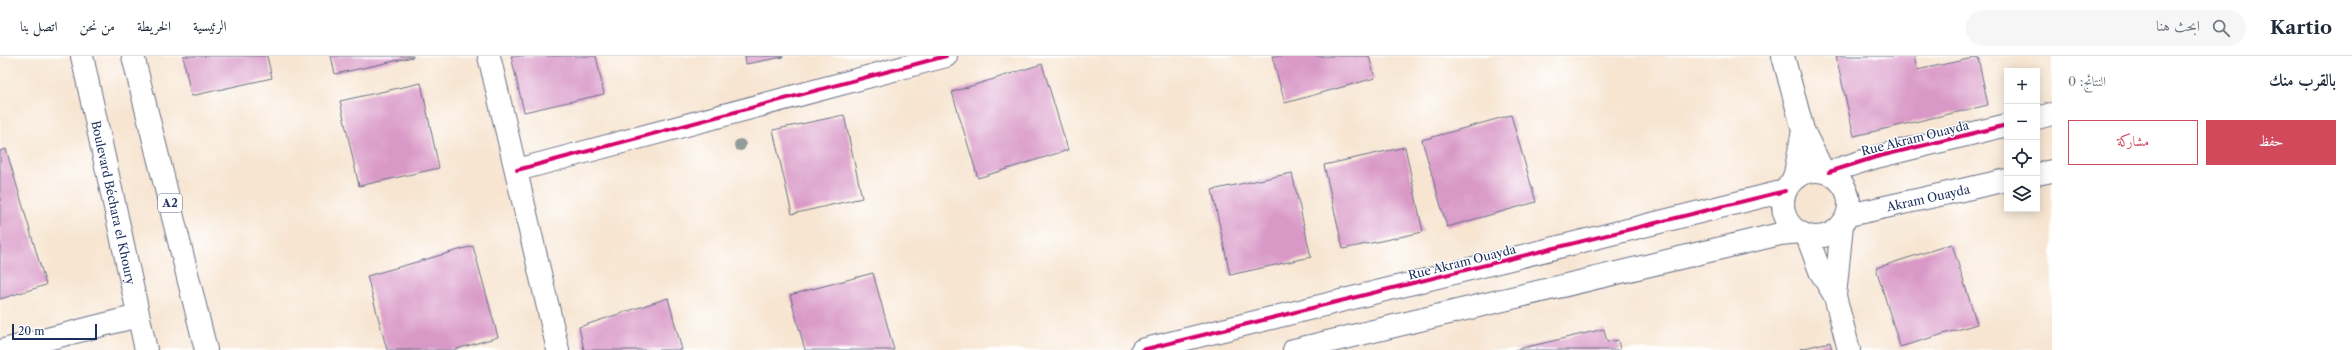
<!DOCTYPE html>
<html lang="ar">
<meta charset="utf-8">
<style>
:root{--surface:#fff;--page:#f6f6f7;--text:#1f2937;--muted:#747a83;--line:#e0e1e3;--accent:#d1495b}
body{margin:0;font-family:"Libre Caslon Text",Amiri,serif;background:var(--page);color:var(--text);direction:rtl}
.controls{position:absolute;right:12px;top:12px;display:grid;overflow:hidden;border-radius:0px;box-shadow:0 2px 10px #0003}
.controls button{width:36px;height:36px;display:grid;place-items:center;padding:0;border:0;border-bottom:1px solid var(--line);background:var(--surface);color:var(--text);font:20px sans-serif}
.scale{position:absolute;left:12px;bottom:10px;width:85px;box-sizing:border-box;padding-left:4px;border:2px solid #1b2f5e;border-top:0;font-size:11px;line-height:14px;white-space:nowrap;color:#1b2f5e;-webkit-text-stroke:3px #fff;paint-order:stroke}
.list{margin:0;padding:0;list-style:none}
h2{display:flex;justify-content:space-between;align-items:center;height:52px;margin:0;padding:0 16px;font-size:17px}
h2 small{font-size:13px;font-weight:400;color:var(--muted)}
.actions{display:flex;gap:8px;padding:12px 16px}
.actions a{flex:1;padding:9px 0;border:1px solid var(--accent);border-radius:0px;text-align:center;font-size:14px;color:var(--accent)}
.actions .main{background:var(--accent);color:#fff}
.icon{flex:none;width:22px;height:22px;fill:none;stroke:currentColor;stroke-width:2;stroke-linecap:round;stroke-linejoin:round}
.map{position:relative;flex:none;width:2052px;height:294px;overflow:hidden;direction:ltr}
header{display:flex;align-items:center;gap:24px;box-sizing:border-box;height:56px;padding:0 20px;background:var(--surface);border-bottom:1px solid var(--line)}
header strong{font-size:19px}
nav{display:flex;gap:22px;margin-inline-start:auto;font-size:14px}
.search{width:280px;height:36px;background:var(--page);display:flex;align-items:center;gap:10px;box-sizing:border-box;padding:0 14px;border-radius:22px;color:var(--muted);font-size:15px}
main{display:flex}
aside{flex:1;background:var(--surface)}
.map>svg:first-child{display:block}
</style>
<header>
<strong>Kartio</strong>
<div class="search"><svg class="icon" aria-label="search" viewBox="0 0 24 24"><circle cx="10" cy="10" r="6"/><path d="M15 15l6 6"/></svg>ابحث هنا</div>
<nav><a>الرئيسية</a><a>الخريطة</a><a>من نحن</a><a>اتصل بنا</a></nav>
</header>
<main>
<aside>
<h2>بالقرب منك<small>النتائج: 0</small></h2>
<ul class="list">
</ul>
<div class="actions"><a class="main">حفظ</a><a>مشاركة</a></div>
</aside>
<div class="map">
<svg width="2052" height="294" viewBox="0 0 2052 294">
<rect width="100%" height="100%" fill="#fff"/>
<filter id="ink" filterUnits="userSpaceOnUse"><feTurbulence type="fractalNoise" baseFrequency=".025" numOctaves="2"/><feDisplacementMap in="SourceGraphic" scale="8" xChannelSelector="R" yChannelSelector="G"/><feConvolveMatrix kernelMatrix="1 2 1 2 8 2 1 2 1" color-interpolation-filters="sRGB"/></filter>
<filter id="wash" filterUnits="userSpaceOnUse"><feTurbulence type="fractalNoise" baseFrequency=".012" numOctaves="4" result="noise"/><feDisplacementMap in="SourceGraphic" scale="16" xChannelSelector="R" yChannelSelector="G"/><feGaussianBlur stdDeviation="0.9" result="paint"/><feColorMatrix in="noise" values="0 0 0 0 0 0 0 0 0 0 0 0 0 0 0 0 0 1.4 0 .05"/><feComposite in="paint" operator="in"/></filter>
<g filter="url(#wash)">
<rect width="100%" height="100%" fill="#f7e5d1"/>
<g id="blocks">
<path fill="#d999c7" d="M183,0H267L272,22L191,40Z
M331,0H413V1L335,18Z
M511,0H596L604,38L524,56Z
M745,0H783V1L746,8Z
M1272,0H1369L1375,22L1285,47Z
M1836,0H1914L1917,14L1978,1L1988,49L1854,80Z
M1042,8L1068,94L978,122L952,36Z
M421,27L439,112L359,130L340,45Z
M844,59L862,142L792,158L773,74Z
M1511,59L1536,146L1447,171L1422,84Z
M1405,91L1423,176L1343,193L1324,109Z
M6,93L46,229L0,243V95Z
M1292,117L1311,201L1230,219L1212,134Z
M1952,188L1977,268L1900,291L1876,212Z
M473,190L498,281L453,294H387L367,220Z
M873,217L894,294H805L790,239Z
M668,242L682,294H584L579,271Z
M1604,273L1607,286L1618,284L1620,294H1514Z
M1830,286L1832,294H1801L1800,293Z"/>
</g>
</g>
<g filter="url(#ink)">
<use href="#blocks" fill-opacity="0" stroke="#686f86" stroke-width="1"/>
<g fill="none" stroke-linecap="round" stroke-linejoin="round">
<g stroke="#686f86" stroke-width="24">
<g id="street">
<path d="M489,0L558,294"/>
<path d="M1783,0L1803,74L1823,115"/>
<path d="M2037,62L2052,58"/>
<path d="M517,114L946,0"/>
<circle cx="1816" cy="148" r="33"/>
<path d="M1829,116L1876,101L2007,69"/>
<path d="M2037,118L2052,115"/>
<path d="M1792,125L1795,118L1803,74"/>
<path id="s1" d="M1849,159L2007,124"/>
<path d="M1807,180L1820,215L1835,240L1849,294"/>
<path d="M1835,240L1842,169"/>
<path d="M4,294L138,260"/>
<path d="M1142,294L1785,135"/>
<path d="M1294,294L1780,178L1800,176"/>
</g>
</g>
<g stroke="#686f86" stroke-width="24">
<g id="highway">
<path id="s2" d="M82,0L146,294"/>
<path d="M133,0L206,294"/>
</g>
</g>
<use href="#street" stroke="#fff" stroke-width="22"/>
<use href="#highway" stroke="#fff" stroke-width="22"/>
<g stroke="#fff" stroke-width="6">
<path id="cycleway" d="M517,114L946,0
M1829,116L1876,101L2007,69
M1142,294L1785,135"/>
</g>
<use href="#cycleway" stroke="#d6006c" stroke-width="4"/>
</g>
<circle fill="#939c99" cx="740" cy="89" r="6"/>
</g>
<g text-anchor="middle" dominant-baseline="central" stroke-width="3" stroke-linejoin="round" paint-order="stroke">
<rect fill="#fff" stroke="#5f6d8e" stroke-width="1" x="158" y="138" width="24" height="18" rx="3"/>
<g font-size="11" font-weight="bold" fill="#1b2f5e">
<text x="170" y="147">A2</text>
</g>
<g font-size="12" fill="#1b2f5e" stroke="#fff">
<text transform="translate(1915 82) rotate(-14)">Rue Akram Ouayda</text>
<text stroke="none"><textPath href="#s1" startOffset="81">Akram Ouayda</textPath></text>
<text stroke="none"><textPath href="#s2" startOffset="150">Boulevard Béchara el Khoury</textPath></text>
<text transform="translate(1462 206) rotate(-14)">Rue Akram Ouayda</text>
</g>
</g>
</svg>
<div class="controls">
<button>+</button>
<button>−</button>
<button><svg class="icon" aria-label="locate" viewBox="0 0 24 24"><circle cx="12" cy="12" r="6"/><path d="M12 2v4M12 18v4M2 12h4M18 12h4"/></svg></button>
<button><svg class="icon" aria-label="layers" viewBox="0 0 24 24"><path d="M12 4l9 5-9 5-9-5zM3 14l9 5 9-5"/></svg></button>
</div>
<div class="scale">20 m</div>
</div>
</main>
